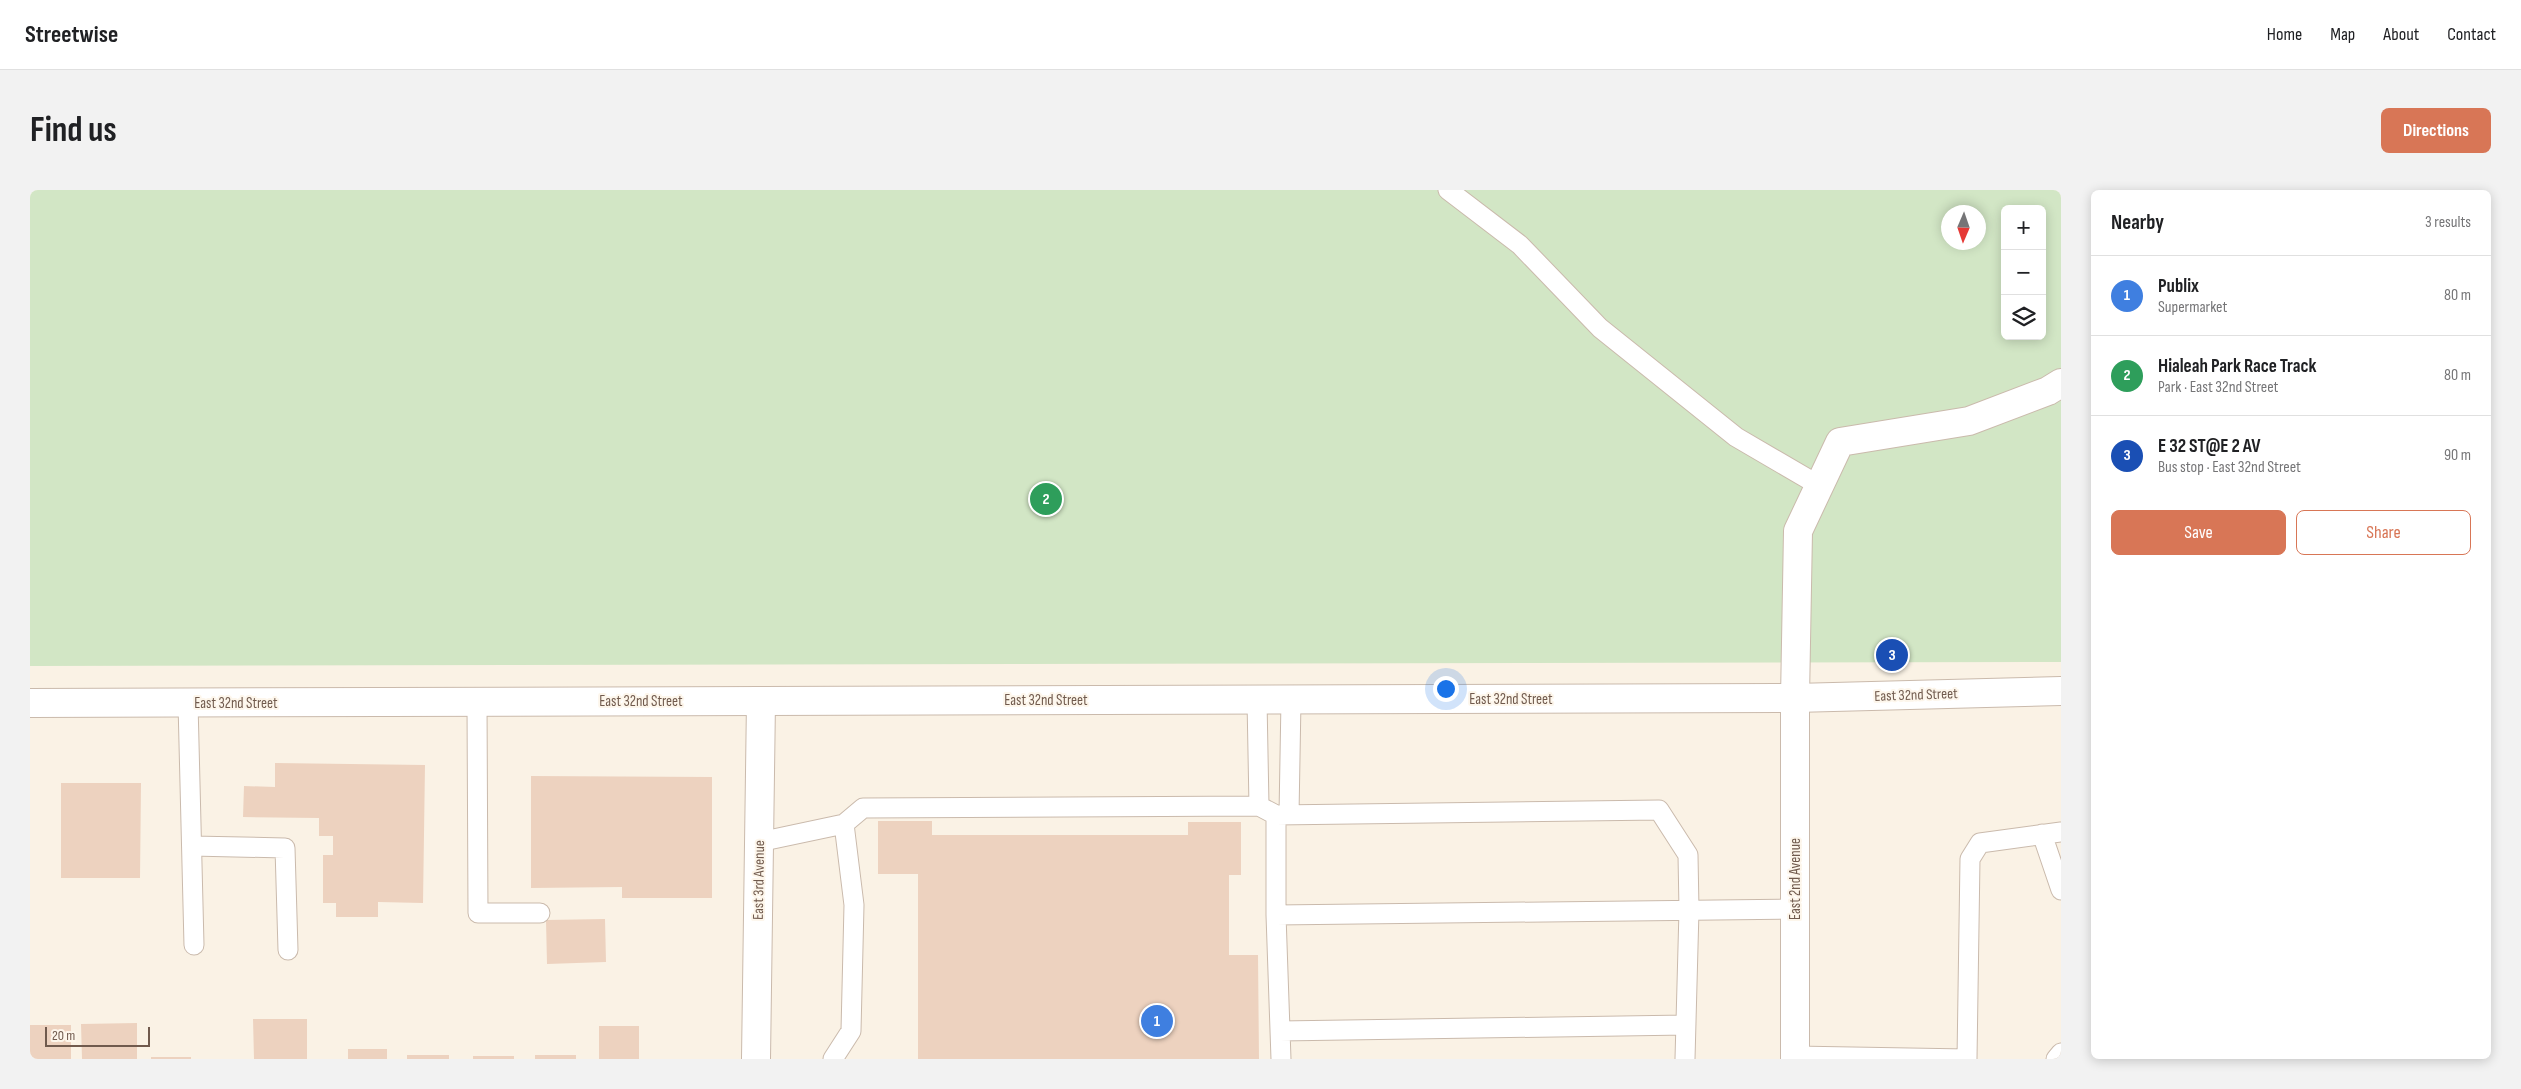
<!DOCTYPE html>
<meta charset="utf-8">
<style>
:root{--surface:#fff;--page:#f2f2f2;--text:#202124;--muted:#757577;--line:#e0e0e0;--accent:#d87656}
body{margin:0;font-family:"Sofia Sans Condensed",sans-serif;background:var(--page);color:var(--text)}
.controls{position:absolute;right:15px;top:15px;display:grid;overflow:hidden;border-radius:8px;box-shadow:0 2px 12px #0003}
.controls button{width:45px;height:45px;display:grid;place-items:center;padding:0;border:0;border-bottom:1px solid var(--line);background:var(--surface);color:var(--text);font:25px sans-serif}
.compass{position:absolute;left:1911px;top:15px;width:45px;height:45px;border-radius:50%;background:var(--surface);box-shadow:0 2px 12px #0003;rotate:182deg}
.scale{position:absolute;left:15px;bottom:12px;width:105px;box-sizing:border-box;padding-left:5px;border:2px solid #705a4d;border-top:0;font-size:14px;line-height:18px;white-space:nowrap;color:#705a4d;-webkit-text-stroke:4px #fdf6eb;paint-order:stroke}
.you{position:absolute;left:1415px;top:498px;width:18px;height:18px;margin:-12px;border:4px solid #fff;border-radius:50%;background:#1a73e8;box-shadow:0 0 0 8px #1a73e833}
.badge{display:grid;place-items:center;width:32px;height:32px;border-radius:50%;background:var(--accent);color:#fff;font-size:16px;font-weight:700}
.pin{position:absolute;translate:-50% -50%;border:2px solid #fff;box-shadow:0 1px 5px #0006}
.list{margin:0;padding:0;list-style:none}
h2{display:flex;justify-content:space-between;align-items:center;height:65px;margin:0;padding:0 20px;font-size:21px}
h2 small{font-size:16px;font-weight:400;color:var(--muted)}
.list li{display:grid;grid-template-columns:32px 1fr auto;gap:15px;align-items:center;box-sizing:border-box;height:80px;padding:0 20px;border-top:1px solid var(--line)}
.list b{display:block;font-size:19px;white-space:nowrap}
.list p{margin:0;font-size:16px;white-space:nowrap;color:var(--muted)}
.list em{font-size:16px;font-style:normal;color:var(--muted)}
.actions{display:flex;gap:10px;padding:15px 20px}
.actions a{flex:1;padding:11px 0;border:1px solid var(--accent);border-radius:8px;text-align:center;font-size:18px;color:var(--accent)}
.actions .main{background:var(--accent);color:#fff}
.icon{flex:none;width:28px;height:28px;fill:none;stroke:currentColor;stroke-width:2;stroke-linecap:round;stroke-linejoin:round}
.map{position:relative;flex:none;width:2031px;height:869px;overflow:hidden;border-radius:8px}
header{display:flex;align-items:center;gap:30px;box-sizing:border-box;height:70px;padding:0 25px;background:var(--surface);border-bottom:1px solid var(--line)}
header strong{font-size:24px}
nav{display:flex;gap:28px;margin-inline-start:auto;font-size:18px}
.intro{display:flex;align-items:center;justify-content:space-between;box-sizing:border-box;height:120px;padding:0 30px}
h1{margin:0;font-size:35px}
.button{padding:12px 22px;border-radius:8px;background:var(--accent);color:#fff;font-size:18px;font-weight:700}
main{display:flex;gap:30px;padding:0 30px}
aside{flex:1;background:var(--surface);border-radius:8px;box-shadow:0 2px 12px #0003}
.map>svg:first-child{display:block}
</style>
<header>
<strong>Streetwise</strong>
<nav><a>Home</a><a>Map</a><a>About</a><a>Contact</a></nav>
</header>
<div class="intro"><h1>Find us</h1><a class="button">Directions</a></div>
<main>
<div class="map">
<svg width="2031" height="869" viewBox="0 0 2031 869">
<rect width="100%" height="100%" fill="#faf2e5"/>
<path fill="#d2e6c5" fill-rule="evenodd" d="M0,0H2031V472L0,476ZM1975,19H2012V146H1975ZM1918,22H1948V52H1918Z"/>
<path fill="#edd2bf" d="M245,573L395,575L393,713L348,712V727H306V713H293V665H303V646H289V628L213,627L214,596L245,597Z
M501,586L682,587V708H592V697L501,698Z
M31,593H111L110,688H31Z
M848,631H902V645H1158V632H1211V685H1199V765H1228L1229,869H888V684H848Z
M575,729L576,772L517,774L516,730Z
M223,829H277V869H224Z
M107,833V869H52L51,834Z
M0,835H41V869H0Z
M569,836H609V869H569Z
M318,859H357V869H318Z
M377,865H419V869H377Z
M505,865H546V869H505Z
M443,866H484V869H443Z
M121,867H161V869H121Z"/>
<g fill="none" stroke-linecap="round" stroke-linejoin="round">
<g stroke="#cabaac" stroke-width="21">
<path id="service" d="M1418,0L1490,55L1570,138L1706,247L1790,296
M1227,510L1229,616
M447,512L448,723H510
M158,513L164,755
M1259,625L1261,510
M2012,644L2031,700
M729,652L814,634L833,618L1229,616L1246,625
M162,656L255,658L258,760
M1246,725L1251,869
M1250,841L1656,835
M1765,866L1937,869
M803,869L821,841L824,715L814,634
M1655,869L1659,720L1658,665L1629,620L1246,625V725L1765,719
M1937,869L1940,669L1950,653L2031,642
M2026,869L2031,863"/>
</g>
<g stroke="#cabaac" stroke-width="30">
<path id="minor" d="M726,869L731,511
M1765,869V508L1768,341L1810,252L1939,231L2018,201L2031,193"/>
</g>
<g stroke="#cabaac" stroke-width="30">
<path id="tertiary" d="M0,513L1765,508L2031,501"/>
</g>
<use href="#service" stroke="#fff" stroke-width="19"/>
<use href="#minor" stroke="#fff" stroke-width="28"/>
<use href="#tertiary" stroke="#fff" stroke-width="28"/>
</g>
<g text-anchor="middle" dominant-baseline="central" stroke-width="4" stroke-linejoin="round" paint-order="stroke">
<g font-size="15" fill="#705a4d" stroke="#fdf6eb">
<text transform="translate(1886 505) rotate(-2)">East 32nd Street</text>
<text x="1481" y="509">East 32nd Street</text>
<text x="1016" y="510">East 32nd Street</text>
<text x="611" y="511">East 32nd Street</text>
<text x="206" y="513">East 32nd Street</text>
<text transform="translate(1765 689) rotate(-90)">East 2nd Avenue</text>
<text transform="translate(729 690) rotate(-89)">East 3rd Avenue</text>
</g>
</g>
</svg>
<div class="controls">
<button>+</button>
<button>−</button>
<button><svg class="icon" aria-label="layers" viewBox="0 0 24 24"><path d="M12 4l9 5-9 5-9-5zM3 14l9 5 9-5"/></svg></button>
</div>
<svg class="compass" viewBox="-18 -18 36 36"><path d="M0-13l5 13h-10z" fill="#e53935"/><path d="M0 13l5-13h-10z" fill="#757577"/></svg>
<div class="scale">20 m</div>
<div class="you"></div>
<div class="pin badge" style="left:1127px;top:831px;background:#3f7fe0">1</div>
<div class="pin badge" style="left:1016px;top:309px;background:#2e9e5b">2</div>
<div class="pin badge" style="left:1862px;top:465px;background:#1a4fb4">3</div>
</div>
<aside>
<h2>Nearby<small>3 results</small></h2>
<ul class="list">
<li><span class="badge" style="background:#3f7fe0">1</span><div><b>Publix</b><p>Supermarket</p></div><em>80 m</em></li>
<li><span class="badge" style="background:#2e9e5b">2</span><div><b>Hialeah Park Race Track</b><p>Park · East 32nd Street</p></div><em>80 m</em></li>
<li><span class="badge" style="background:#1a4fb4">3</span><div><b>E 32 ST@E 2 AV</b><p>Bus stop · East 32nd Street</p></div><em>90 m</em></li>
</ul>
<div class="actions"><a class="main">Save</a><a>Share</a></div>
</aside>
</main>
